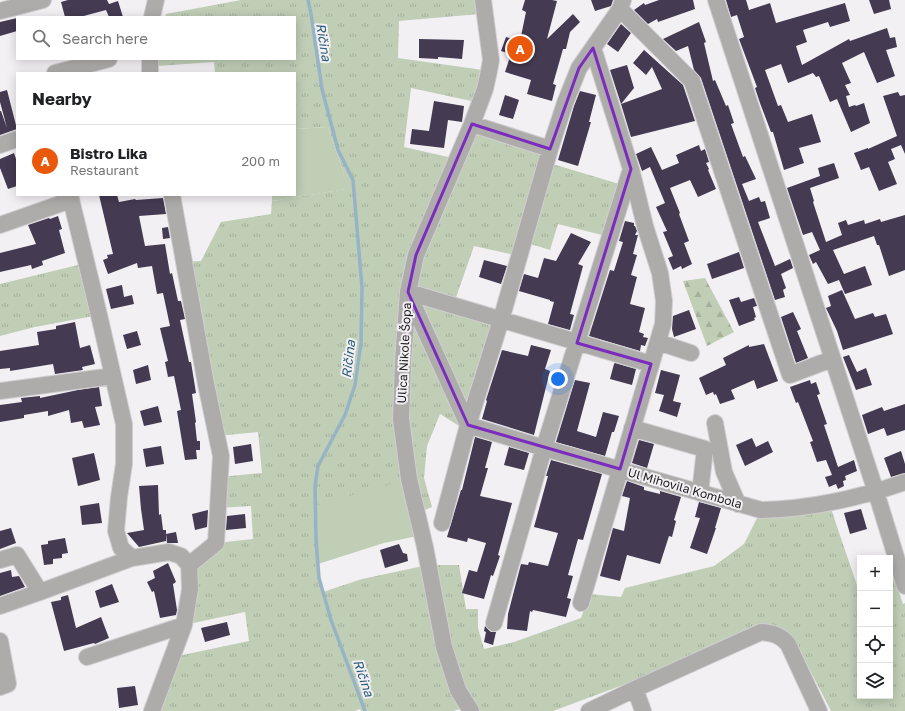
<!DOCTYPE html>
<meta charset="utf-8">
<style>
:root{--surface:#fff;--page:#f2f2f2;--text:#202124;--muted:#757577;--line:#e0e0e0;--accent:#ea580c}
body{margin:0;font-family:"Golos Text",sans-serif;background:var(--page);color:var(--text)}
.controls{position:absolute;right:12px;bottom:12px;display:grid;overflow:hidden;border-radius:0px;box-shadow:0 2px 10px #0003}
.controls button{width:36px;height:36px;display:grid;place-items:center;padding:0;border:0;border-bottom:1px solid var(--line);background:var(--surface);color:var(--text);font:20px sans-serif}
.you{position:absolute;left:558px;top:379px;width:14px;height:14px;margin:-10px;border:3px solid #fff;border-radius:50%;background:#1a73e8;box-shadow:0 0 0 6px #1a73e833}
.badge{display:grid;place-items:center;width:26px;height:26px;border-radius:50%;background:var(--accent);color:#fff;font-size:13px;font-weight:700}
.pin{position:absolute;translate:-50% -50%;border:2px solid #fff;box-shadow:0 1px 4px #0006}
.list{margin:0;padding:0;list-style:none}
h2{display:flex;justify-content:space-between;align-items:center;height:52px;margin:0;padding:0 16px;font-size:17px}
h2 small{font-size:13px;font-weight:400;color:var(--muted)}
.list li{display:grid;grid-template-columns:26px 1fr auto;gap:12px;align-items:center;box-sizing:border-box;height:72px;padding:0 16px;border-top:1px solid var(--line)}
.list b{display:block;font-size:15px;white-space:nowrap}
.list p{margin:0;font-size:13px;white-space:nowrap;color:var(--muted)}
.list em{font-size:13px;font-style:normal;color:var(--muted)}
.icon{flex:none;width:22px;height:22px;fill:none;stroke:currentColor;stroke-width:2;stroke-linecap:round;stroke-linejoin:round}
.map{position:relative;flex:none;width:905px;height:711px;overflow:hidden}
.search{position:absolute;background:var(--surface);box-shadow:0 2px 10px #0003;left:16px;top:16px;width:280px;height:44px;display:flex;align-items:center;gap:10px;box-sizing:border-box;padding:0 14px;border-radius:0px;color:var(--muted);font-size:15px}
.panel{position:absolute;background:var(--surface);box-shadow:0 2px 10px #0003;left:16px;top:72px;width:280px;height:124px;border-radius:0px}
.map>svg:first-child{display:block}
</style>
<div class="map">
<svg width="905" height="711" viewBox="0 0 905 711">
<defs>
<pattern id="grass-tufts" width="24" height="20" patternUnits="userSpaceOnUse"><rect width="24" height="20" fill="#c0ceb6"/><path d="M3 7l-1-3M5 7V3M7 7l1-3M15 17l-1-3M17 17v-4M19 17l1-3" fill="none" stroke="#a4b09c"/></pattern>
<pattern id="forest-firs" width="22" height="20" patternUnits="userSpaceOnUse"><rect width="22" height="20" fill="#c0ceb6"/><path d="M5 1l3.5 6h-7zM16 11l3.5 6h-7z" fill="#a4b09c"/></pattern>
</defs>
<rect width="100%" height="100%" fill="#f3f0f4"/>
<path fill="url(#grass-tufts)" d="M241,0H478L479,14L399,21L398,58L483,70L476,102L411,88L404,147L457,159L472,124L550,149L546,162L626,186L610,237L558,224L550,250L524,242L519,256L474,246L453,306L501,320L464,429L440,414L427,446L424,478L432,507L417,513L315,506C316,534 315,564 323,592L362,579L428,565H459L466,609H478V628L484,649L514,642L581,618L590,594L621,597L625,588L714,566L744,544L761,510L829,503L860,594V696H890V578L894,577L903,604L905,603V711H831L796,643L781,631L650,675L553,711H471L468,707L453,711H361L360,709L355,711H152L173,657L249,641L245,612L184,625L189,565L216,543L253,539L251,506L218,508L220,477L262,473L258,432L217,436L184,262L201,261L221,222L271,214L272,201L346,189L343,171L328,127L295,129V73H215L214,62L157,66L159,59H295V17H165L166,14Z
M86,263L99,315L35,327L0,336V284Z"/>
<path fill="url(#forest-firs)" d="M705,278L734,332L707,346L683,281Z"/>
<path fill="#c0ceb6" d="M328,127L343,171L347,189L272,201V195H295V129Z
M409,479L422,535L384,543L318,564L315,506Z"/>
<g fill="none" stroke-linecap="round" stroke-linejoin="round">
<path stroke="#97b4c7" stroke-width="3.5" d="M308,0L311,14L322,89L338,150L353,180L362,288L361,343L355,385L345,415L318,466L315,486L316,540L319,578L331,620L365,711"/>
</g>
<path fill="#443a52" d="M68,0H107L109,4L118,1L123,17H109L106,10L80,17H65L61,2Z
M525,0H552L557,1L547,39L573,14L580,22L570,32L566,49H563L553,84L556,85L552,101L527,94L531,80L505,72L511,54L501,51L506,37L520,41L526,12L522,10Z
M591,0H613L611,6L595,11Z
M659,0H693L695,9L658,22L657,19L648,24L634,10L644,3L645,5Z
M726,0H746L749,10L770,3L776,23L845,3L850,21L830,27L828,22L803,30L807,42L796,46L802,65L849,39L850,41L887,28L890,38L895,37L897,47L886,50L895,76L877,83L864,52L842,63L851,83L845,85L850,95L846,96L849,107L855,105L856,106L864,103L870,123L851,132L837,99L830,102L819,76L816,77L813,73L788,83L781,64L765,70L778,106L781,105L788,122L812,114L821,142L799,148L804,163L784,170L773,132H771L760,103L755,88L757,87L739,39L744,37L737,15L731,17Z
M869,0H889L891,9L874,14Z
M17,18V31L0,36V22Z
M699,22L706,42L704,43L713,81L715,80L726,106L728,105L734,123L731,124L743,157L745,156L756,179L742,184L749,201L759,197L761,202L765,201L770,218L758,222L775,266L790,259L793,268L781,274L786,288L783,290L785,297L775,300L701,78L694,70L688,46L676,51L663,39Z
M621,24L631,33L618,52L607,44Z
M419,39L464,40L462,59L438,57V59L419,58Z
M643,49L683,85L695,121L631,137L621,104L662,89L652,67L646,75L633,63L644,50Z
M627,65L634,88L621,104L610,70Z
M7,90L17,129L0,135V111H1L7,128L0,102V92Z
M580,91L596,95L589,122H591L578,166L558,160L574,106Z
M898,92L900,96L905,95V154L901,145L891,149L895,159L888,162L897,184L879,191L869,167L861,170L854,153L868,148V149L897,136L883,96Z
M505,95L519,100L513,119L499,115Z
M434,101L464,106L462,122L448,120L444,148L410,144L412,129L429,131Z
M699,145L701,151L705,149L709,162L706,163L709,169L708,170L716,189L698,197L690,180L670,188L680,213L679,214L689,241L684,243L692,264L682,269L681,266L673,270L668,258L673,256L663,232L667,231L656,207L665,203L650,167L642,171L636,154L651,147L662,170L679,163L676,155Z
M14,153L17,162V186L8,189L0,168V159Z
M834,163L839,178L810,188L814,201L813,202L826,242L842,235L838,223L846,220L848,225L864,220L865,224L880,219L881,222L905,215V270L889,276L879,245H877L874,236L833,250L844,274L865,266L872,285L845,294L839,280L828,284L816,262L813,264L809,255L820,250L812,232L803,235L787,188L820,176L818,168Z
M99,195H117L119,202L135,199L136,200L163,198L166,214L139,216L145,246L165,244L170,274L172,273L178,301H181L185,319L180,320L189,362H191L196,393L192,394L196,422L195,423L197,441H200V450H196L197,459L185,460L177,411L181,410L174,376L168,377L165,362L168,361L160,328L170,326L163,293L157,294L152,266L138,268L137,263L108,274L103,260L108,258L107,255L113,254Z
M58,216L62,229L59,230L65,253L42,261L43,265L32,269L31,265L0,272V253L36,244L28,225L49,218L50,219Z
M625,221L634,223V226H635L637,231L635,235H638L633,254L637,255L631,275L637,277L630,304L645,308L639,332L644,334L643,337L648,338L645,346L641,345L640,351L589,336L610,270L614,271L623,242L619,241Z
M168,227L170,238L163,239L162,228Z
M571,233L591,242L578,264L583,266L570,314L574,315L570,330L548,324L554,302L550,301V300L519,291L524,274L538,278L544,258L556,261Z
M739,252L744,268L712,279L707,264Z
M484,260L507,266L501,284L479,277Z
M122,285L124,297L132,295L134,304L111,309L106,289Z
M842,290L855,319L873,313L875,317L886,314L893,334L843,350L837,331L826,308L831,306L828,296Z
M739,297L741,302L754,298L757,306L753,307L756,317L754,318L755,320L739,326L729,300Z
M689,310L696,329L674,337L672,329L673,316Z
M793,312L801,329L797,331L808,358L796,363L781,317Z
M75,322L80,348L90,345L95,364L82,367L83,370L55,374L53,364L10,371V368L0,369V351L39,345L37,332L56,329V326Z
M137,331L141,345L127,349L123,335Z
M764,344L778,381L757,389L754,380L731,390L735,399L720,404L716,394L714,395L713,392L706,395L699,378L726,365L723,358L749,345V347Z
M531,345L551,350L545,369L550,371L534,435L482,419L487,401L486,400L502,350L528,356Z
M849,355L857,372L866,368L872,385L856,390L843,357Z
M615,363L636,369L632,385L610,379L614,364Z
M148,365L151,380L136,384L133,370Z
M661,370L680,375L673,401L681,403L677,417L659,411L664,395L655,393Z
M575,380L590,383L577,431L596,437L603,412L619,416L614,432H612L605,456L556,442Z
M810,380L811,384L816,382L820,394L817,395L827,424L824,425L838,467L854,460L857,471L845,476L846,480L843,481L844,486L838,489L836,484L829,487L825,477L832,475L826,460L817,462L810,442L813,441L798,402L796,403L790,387Z
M99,387L102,406L95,407L100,425L84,428L82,421L71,423L69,410L48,416V411L24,415V418L0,422V405L22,402L21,398L40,396V398L78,390Z
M905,404V430L887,436L884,428L868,434L862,415L882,407L884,411Z
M158,406L162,422L144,426L140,411Z
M475,437L492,442L485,468H488L480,496L512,503L498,555L500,556L493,576L491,575L484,599L462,593L469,570L477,572L486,543L468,538L467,542L447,537L461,490H462Z
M752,438L756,447L768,441L773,452L745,466L736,445Z
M639,440L654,444L647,468L632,463Z
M251,444L253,461L235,464L233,447Z
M161,446L164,464L146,467L143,449Z
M509,447L529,453L524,470L504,465Z
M901,451L905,464V473L891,477L884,458Z
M94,453L100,480L78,486L72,458Z
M551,460L602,474L583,540L578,539L568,575L573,576L567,598L571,599L566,617L533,610L532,612L530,611L527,631L507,629L508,614L521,564L528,565L529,562L548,566L558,533L534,527L548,476H546Z
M627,481L644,487V490L660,494V491L681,497L674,520L676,521L672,537L669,536L660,564L627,555L620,581L600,576L613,528L624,531L630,498L622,496Z
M158,485L159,515L161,514L163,530H166V541L139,547L127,533L144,530L141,509L139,486Z
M699,502L721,508L715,528H716L707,554L690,548L700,518L695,517Z
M99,503L102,523L82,525L80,506Z
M861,509L867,529L850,534L844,513Z
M208,510L207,527L195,530L192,514Z
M245,514L246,528L226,530L227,516Z
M11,528L16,543L0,549V531Z
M176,532L178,543H167L166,534Z
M65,538L68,553L62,554V558L53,559V564L44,565L41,545L48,544V541Z
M399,544L403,553L407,554L408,561L385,568L380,550Z
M168,563L176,582L173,584L177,610L176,615L160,618L154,591L152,592L147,582L155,578L153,571Z
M11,570L12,577L19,576L25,587L0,596V573Z
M112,584L119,602L100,608L95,591Z
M68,595L76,628L101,617L109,638L95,644L94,643L64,651L51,602L61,600V597Z
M227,622L230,635L205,642L201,628Z
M485,626L491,632H496L493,645L484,642L486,632L484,631Z
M135,686L138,705L119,708L117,688Z"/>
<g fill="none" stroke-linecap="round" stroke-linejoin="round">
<g stroke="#d0ced1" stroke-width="18">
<path id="minor" d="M716,0L876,492L905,586
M620,9L692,81L790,375L832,359
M0,11L43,0
M152,17L156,0
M55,73L109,59
M150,73V59
M472,124L550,149
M0,145L17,139
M70,195L99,315L124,424V464L119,497L116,531L121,548L132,558L169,552L181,556L189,565L190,589L184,625L152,711
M172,195L206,384L221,456L216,543L189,565
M0,225L71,200
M408,292L651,364
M408,293L468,425
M658,342L691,353
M0,391L113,376
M715,423L724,472L738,504
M468,425L544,448L761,510C811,509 859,498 905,482
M632,428L705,449L700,493
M442,523L468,425L501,320L550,149L565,103L579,68L620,9L623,0
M0,560L17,555L40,592L132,558
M581,603L663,324L664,301L660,273L645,226L631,169L593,48
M0,606L40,592
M494,623L544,448L631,169
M0,641L8,684L0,687
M87,657L184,625
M635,689L643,711
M471,711L458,690L444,647L425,547L409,479L401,419L403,362L408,292L416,255L472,124L485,89L489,71L491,60L483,0
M589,711L635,689L761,632C773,633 780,635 788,644L819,711"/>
</g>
<use href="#minor" stroke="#adacaa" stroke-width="16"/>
</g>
<path fill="none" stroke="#7b2cbf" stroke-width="3" stroke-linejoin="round" d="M593,48L631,169L577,343L651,364L620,469L468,425L408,292L416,255L472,124L550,149L579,68Z"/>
<g text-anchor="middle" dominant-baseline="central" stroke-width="4" stroke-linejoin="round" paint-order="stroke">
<g font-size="12" fill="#1b1a1c" stroke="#f3f0f4">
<text transform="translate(404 353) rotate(-87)">Ulica Nikole Šopa</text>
<text transform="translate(685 488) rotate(16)">Ul Mihovila Kombola</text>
</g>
<g font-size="13" font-style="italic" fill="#2b5d7a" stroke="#f3f0f4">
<text transform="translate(324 42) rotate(81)">Ričina</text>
<text transform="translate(348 359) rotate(-83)">Ričina</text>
<text transform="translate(364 678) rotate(71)">Ričina</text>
</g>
</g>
</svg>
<div class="controls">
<button>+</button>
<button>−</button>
<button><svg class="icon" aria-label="locate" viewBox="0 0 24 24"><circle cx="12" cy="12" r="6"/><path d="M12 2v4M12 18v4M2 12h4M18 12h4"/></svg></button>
<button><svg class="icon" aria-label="layers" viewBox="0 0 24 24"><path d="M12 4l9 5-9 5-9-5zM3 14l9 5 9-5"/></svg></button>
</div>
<div class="you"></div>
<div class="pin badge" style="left:520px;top:49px">A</div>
<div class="search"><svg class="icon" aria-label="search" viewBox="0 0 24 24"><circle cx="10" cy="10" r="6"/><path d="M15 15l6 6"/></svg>Search here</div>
<section class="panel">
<h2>Nearby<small></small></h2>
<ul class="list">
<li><span class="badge">A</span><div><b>Bistro Lika</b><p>Restaurant</p></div><em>200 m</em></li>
</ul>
</section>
</div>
